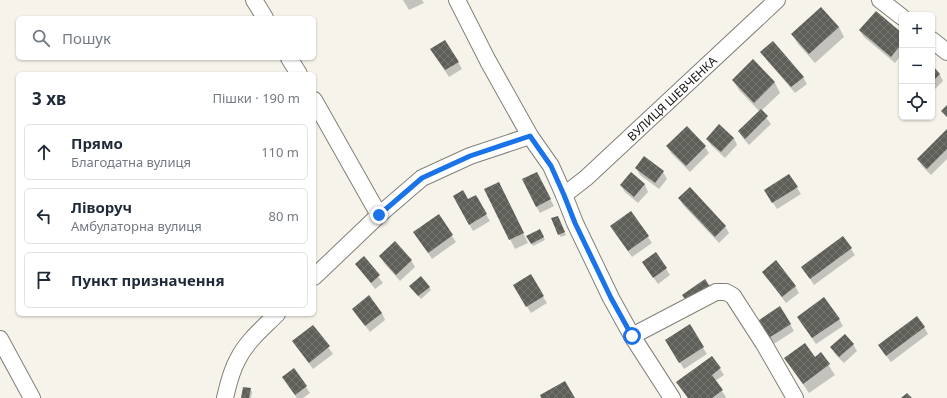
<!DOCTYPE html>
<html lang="uk">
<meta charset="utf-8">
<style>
:root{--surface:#fff;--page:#f6f6f7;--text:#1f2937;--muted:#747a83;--line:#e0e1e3}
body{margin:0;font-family:"Noto Sans",sans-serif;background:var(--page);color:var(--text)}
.controls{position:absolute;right:12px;top:12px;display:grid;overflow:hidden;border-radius:6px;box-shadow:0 1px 3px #0004}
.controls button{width:36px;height:36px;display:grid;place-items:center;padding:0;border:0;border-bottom:1px solid var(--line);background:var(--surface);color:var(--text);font:20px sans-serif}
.stop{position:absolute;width:12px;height:12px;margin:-9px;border:3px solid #1a73e8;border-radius:50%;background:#fff}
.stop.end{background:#1a73e8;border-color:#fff;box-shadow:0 1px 4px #0008}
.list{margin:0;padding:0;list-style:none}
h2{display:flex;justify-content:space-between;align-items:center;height:52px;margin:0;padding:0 16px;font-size:17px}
h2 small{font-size:13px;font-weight:400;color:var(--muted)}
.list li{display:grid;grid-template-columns:26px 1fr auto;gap:12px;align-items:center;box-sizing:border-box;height:56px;margin:0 8px 8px;padding:0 8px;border:1px solid var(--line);border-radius:6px}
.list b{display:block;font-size:15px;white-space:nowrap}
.list p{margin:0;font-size:13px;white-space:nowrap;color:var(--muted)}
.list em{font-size:13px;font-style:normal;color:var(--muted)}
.icon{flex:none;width:22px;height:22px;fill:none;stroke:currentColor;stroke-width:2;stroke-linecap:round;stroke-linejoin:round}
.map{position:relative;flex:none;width:947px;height:398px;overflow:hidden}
.search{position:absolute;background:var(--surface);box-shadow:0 1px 3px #0004;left:16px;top:16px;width:300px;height:44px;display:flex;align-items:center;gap:10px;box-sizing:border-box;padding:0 14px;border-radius:6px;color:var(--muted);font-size:15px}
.panel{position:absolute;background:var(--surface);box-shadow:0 1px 3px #0004;left:16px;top:72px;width:300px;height:244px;border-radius:6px}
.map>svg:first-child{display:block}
</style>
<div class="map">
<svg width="947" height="398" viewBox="0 0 947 398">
<defs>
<pattern id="building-cross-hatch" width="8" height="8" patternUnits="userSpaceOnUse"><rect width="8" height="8" fill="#5e5f58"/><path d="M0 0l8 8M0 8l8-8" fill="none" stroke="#757670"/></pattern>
</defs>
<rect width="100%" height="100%" fill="#f6f3eb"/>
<path fill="#0003" d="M403,0H422L424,3L409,10Z
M839,27L844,37L815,63L798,44L792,34Z
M860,31L902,34V54L895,63L864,37Z
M431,50L458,62L462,69L449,77Z
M762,52L803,77L807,84L795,93L766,59Z
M753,61L775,83L780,93L761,111L771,124L749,145L743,138L739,132L760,112L739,90L733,80Z
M932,67L940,75L943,81L932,92Z
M687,128L705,147L709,153L690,172L671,153L667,146Z
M947,130V159L931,175L922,166L918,159Z
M734,138L737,145L725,158L711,145L707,139Z
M636,168L663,172L667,179L659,189L640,175Z
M632,174L645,185L648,192L638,203L625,192L621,186Z
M540,180L554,206L540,213L536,206Z
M797,188L801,194L777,209L765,190Z
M504,193L528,243L515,249L510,239Z
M454,196L468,200L475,196L490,221L473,231Z
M679,198L725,226L729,233L719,243L683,205Z
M438,216L456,242L432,259L419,239Z
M559,220L566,235L561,237L559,234Z
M540,230L545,240L533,246L528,236Z
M615,233L648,237L652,243L632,257Z
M843,237L855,255L814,285L802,267Z
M656,253L670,275L658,284L647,268Z
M380,256L411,260L415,267L400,281L384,263Z
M364,258L383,283L375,289L356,264Z
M763,272L795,286L799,293L786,303Z
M530,276L547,303L531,313L514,286Z
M429,287L431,290L421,299L412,289Z
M382,313L385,320L370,332L357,315Z
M798,317L839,319L843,326L816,344Z
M790,324L794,331L772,345L762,328Z
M313,326L333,354L313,369L293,342Z
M689,326L707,354L684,369L670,347Z
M924,327L928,334L891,362L883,352Z
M853,344L857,351L844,363L835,354L831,347Z
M821,354L835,375L809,393L785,358H815Z
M720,369L724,375L715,381L726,397L725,398H688L682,389Z
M287,384L306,387L310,393L303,398H297Z
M250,389L252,392L251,398H242Z"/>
<path fill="url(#building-cross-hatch)" d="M821,7L839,27L809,54L791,34Z
M876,11L902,33V43L891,57L859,30Z
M445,40L459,62L445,70L430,49Z
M773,41L804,77L791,87L760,52Z
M753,59L775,82L754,103L732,80Z
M932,65L940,74L932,82Z
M947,105V117L941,111Z
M761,109L768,116L745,139L738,131Z
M719,124L734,138L721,152L706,139Z
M687,126L706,146L686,166L666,146Z
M947,129V149L927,169L917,159Z
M644,156L664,171L655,183L635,168Z
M537,172L551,199L536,207L522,179Z
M631,172L645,184L634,197L620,185Z
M789,174L798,187L772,203L764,190Z
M499,182L524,233L509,240L484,189Z
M690,187L726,226L715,237L678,198Z
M463,190L468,199L476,195L487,214L469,225L453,196Z
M631,211L649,236L628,251L610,226Z
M439,214L453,235L428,253L413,232Z
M558,216L565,232L558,235L551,218Z
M540,229L544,237L531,244L526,236Z
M843,236L852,248L810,279L801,267Z
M395,241L412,260L396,275L379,256Z
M656,252L667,268L653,278L642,262Z
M364,256L380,275L371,283L355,264Z
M776,260L796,286L782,297L762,272Z
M531,274L544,296L526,307L513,285Z
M421,276L430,287L418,296L409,286Z
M705,279L711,288L689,304L682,295Z
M369,295L382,313L365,326L352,309Z
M824,297L840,319L812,338L797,317Z
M780,306L791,324L767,339L756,322Z
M917,316L925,327L886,356L878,345Z
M690,324L704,347L679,363L665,340Z
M313,325L330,346L309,363L292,341Z
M845,334L854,344L839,357L830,347Z
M805,343L815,357L821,352L830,364L803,384L784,358Z
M712,356L721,368L712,375L723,390L712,398H688L676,382Z
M294,368L307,386L295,395L282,377Z
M565,381L575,398H541L540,395Z
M243,387L251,388L249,398H241Z
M907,393L912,398H901Z"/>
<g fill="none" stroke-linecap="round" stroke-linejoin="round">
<g stroke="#828079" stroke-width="18">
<g id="minor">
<path d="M254,0L265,18"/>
<path d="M457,0L488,61L530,136L551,166L564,195L575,223L611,298L632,336L672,398"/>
<path d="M880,0L902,17"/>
<path d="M932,40L947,52"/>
<path d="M289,58L299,74"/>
<path d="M314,100L379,215"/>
<path id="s1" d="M564,195L586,178L777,0"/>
<path d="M314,277L379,215L422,178L470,156L530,136"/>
<path d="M632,336L716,292H726L733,296L764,344L795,398"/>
<path d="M0,339L32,398"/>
<path d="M225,398C228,385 231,371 238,359C247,341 263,328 277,314"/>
</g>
</g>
<use href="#minor" stroke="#fff" stroke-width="16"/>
</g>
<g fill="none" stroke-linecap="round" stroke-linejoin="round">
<path stroke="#1a73e8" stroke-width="5" d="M379,215L422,178L470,156L530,136L551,166L564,195L575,223L611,298L632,336"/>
</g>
<g text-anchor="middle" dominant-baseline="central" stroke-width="4" stroke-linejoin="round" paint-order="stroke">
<g font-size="12" fill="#171614" stroke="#fff">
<text stroke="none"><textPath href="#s1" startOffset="145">ВУЛИЦЯ ШЕВЧЕНКА</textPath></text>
</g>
</g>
</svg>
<div class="controls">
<button>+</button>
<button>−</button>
<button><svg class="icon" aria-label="locate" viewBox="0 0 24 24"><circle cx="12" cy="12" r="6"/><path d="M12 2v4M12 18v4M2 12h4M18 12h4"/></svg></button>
</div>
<div class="stop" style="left:632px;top:336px"></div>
<div class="stop end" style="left:379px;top:215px"></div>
<div class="search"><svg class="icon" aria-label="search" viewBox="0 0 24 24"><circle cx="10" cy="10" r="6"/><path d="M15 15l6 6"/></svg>Пошук</div>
<section class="panel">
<h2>3 хв<small>Пішки · 190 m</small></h2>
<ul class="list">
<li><svg class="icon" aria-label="ahead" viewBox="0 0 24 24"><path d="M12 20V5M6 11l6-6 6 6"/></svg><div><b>Прямо</b><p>Благодатна вулиця</p></div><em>110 m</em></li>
<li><svg class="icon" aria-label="left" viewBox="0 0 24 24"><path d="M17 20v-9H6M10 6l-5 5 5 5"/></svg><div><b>Ліворуч</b><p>Амбулаторна вулиця</p></div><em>80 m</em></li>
<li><svg class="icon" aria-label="arrive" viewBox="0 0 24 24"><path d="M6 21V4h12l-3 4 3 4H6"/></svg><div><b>Пункт призначення</b></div></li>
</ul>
</section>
</div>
